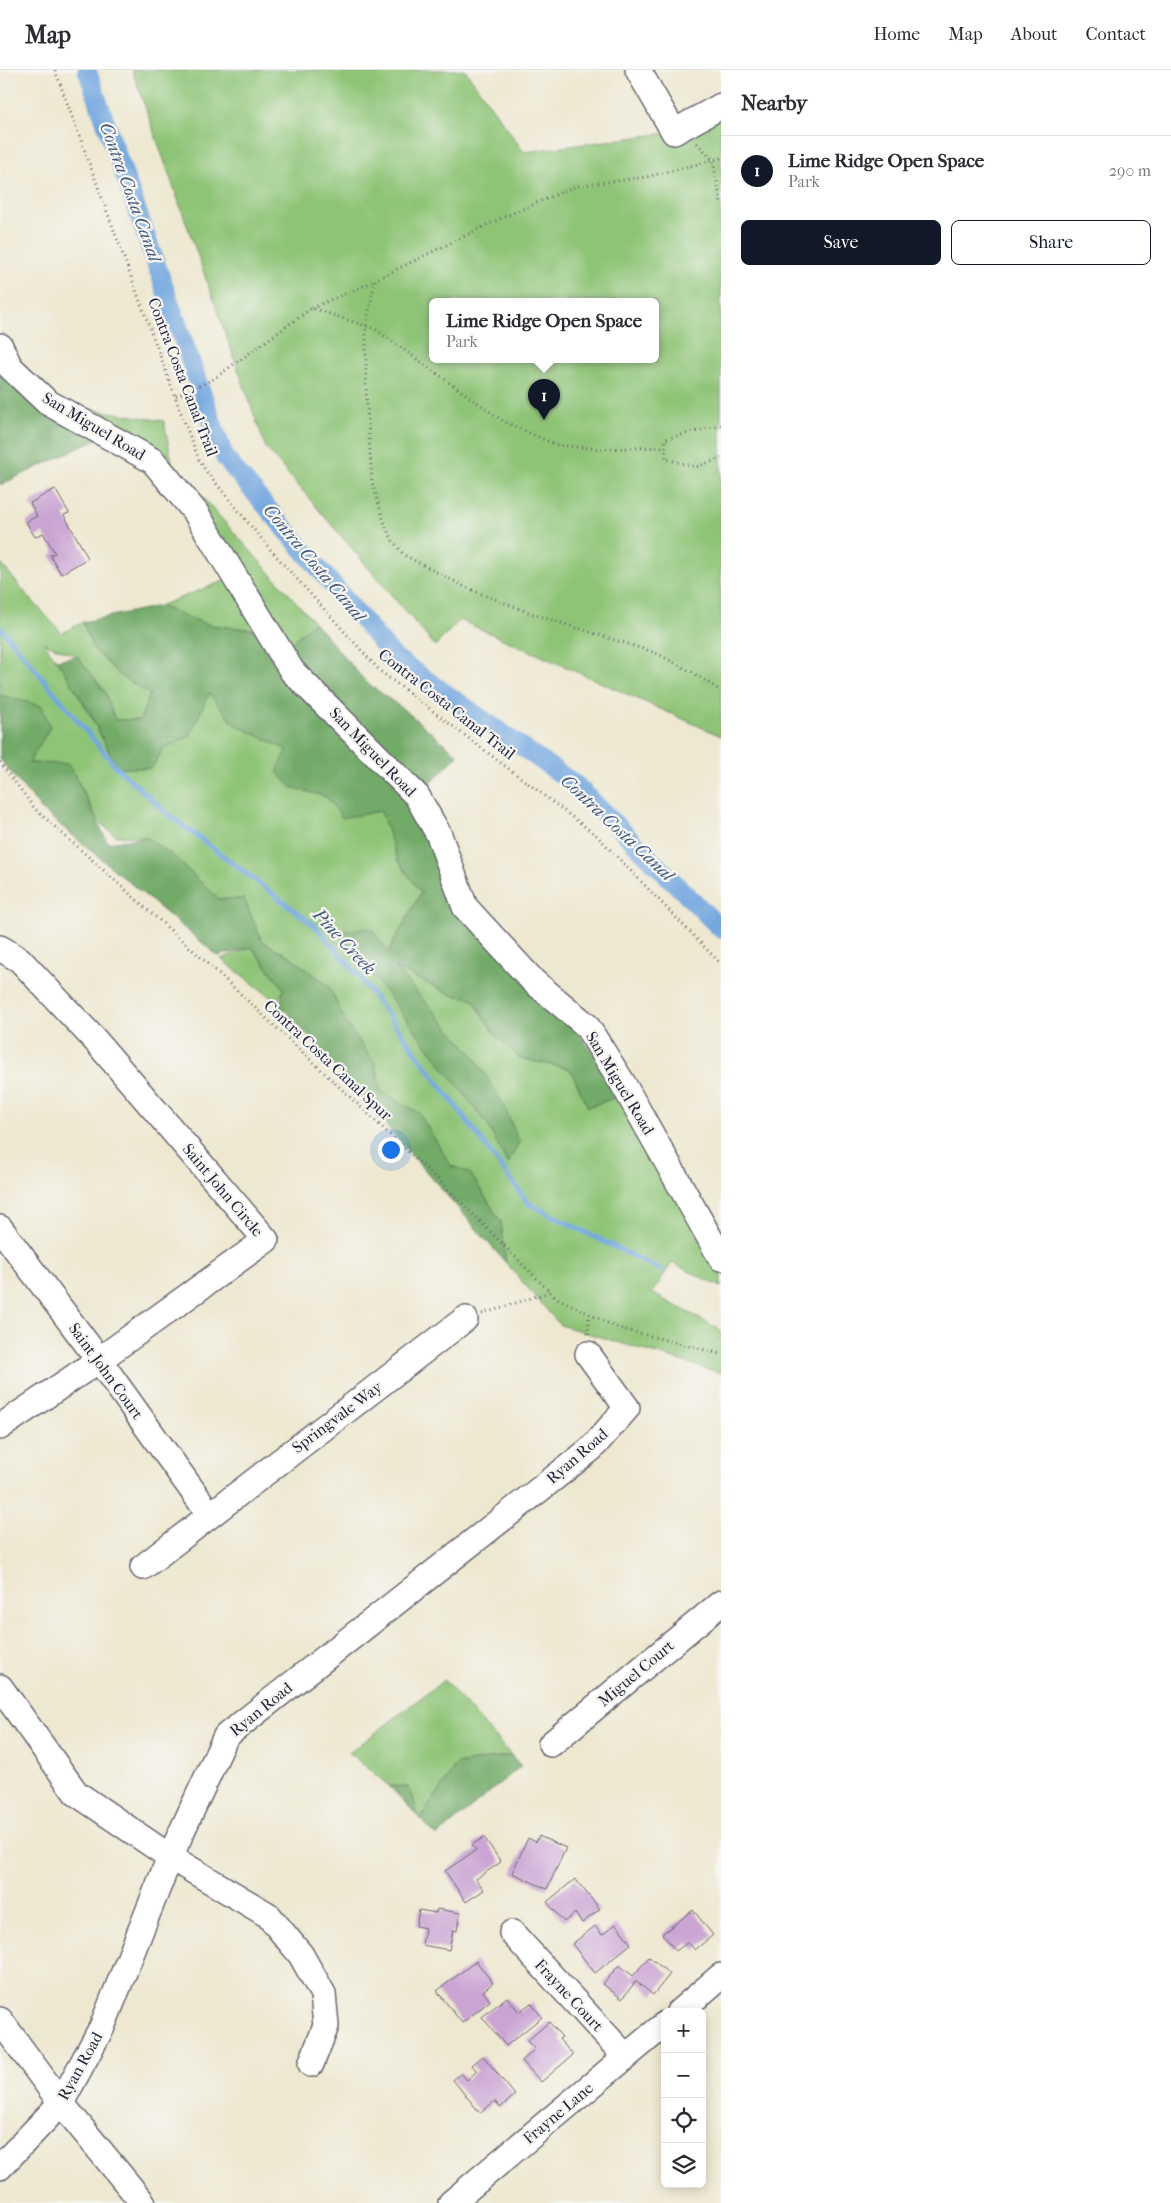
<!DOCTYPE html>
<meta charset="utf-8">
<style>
:root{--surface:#fff;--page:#f7f7f7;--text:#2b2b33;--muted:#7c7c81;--line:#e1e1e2;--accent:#111827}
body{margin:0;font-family:"IM FELL French Canon",serif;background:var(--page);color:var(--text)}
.controls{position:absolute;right:15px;bottom:15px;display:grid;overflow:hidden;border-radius:8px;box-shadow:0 2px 12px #0003}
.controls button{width:45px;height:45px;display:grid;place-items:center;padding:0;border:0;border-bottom:1px solid var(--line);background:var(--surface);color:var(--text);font:25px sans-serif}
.you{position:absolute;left:390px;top:1079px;width:18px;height:18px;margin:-12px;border:4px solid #fff;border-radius:50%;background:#1a73e8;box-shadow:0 0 0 8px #1a73e833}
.badge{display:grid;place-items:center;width:32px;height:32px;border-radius:50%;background:var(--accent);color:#fff;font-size:16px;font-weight:700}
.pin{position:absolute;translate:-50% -41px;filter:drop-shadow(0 1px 2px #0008)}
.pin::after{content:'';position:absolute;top:26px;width:18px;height:15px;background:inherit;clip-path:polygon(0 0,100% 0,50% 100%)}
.popup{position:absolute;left:429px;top:228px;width:230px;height:65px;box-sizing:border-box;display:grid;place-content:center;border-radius:8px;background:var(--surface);filter:drop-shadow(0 1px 4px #0005);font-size:16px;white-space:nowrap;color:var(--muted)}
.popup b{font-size:19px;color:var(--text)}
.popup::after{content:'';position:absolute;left:50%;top:100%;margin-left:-10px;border:10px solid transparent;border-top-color:var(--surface)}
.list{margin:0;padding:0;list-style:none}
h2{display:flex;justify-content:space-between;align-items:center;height:65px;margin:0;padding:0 20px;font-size:21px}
h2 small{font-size:16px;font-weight:400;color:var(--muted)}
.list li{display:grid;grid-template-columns:32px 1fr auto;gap:15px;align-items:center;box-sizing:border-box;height:70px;padding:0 20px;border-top:1px solid var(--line)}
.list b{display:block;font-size:19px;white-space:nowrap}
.list p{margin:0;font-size:16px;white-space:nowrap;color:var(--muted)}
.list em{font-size:16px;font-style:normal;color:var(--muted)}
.actions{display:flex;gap:10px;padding:15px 20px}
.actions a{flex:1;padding:11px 0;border:1px solid var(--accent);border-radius:8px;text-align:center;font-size:18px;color:var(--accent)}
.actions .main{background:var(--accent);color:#fff}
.icon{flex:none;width:28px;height:28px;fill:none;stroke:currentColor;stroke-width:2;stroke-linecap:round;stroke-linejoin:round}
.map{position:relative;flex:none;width:721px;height:2133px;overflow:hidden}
header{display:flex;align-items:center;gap:30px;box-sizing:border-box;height:70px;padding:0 25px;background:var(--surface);border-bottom:1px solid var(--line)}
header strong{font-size:24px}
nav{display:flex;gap:28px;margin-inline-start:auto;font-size:18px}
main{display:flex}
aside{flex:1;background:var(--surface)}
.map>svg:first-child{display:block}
</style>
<header>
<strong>Map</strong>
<nav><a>Home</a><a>Map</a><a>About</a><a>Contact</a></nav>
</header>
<main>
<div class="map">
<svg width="721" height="2133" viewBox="0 0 721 2133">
<rect width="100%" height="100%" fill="#f6f6f2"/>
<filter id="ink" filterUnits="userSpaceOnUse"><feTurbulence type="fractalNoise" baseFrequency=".02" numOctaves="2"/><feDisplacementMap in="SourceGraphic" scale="10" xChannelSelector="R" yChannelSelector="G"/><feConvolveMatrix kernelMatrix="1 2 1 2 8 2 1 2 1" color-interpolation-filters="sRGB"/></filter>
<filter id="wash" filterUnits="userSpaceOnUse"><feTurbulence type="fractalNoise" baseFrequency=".0096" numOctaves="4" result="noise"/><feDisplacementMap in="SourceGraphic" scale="20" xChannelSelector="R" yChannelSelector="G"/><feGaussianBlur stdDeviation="1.12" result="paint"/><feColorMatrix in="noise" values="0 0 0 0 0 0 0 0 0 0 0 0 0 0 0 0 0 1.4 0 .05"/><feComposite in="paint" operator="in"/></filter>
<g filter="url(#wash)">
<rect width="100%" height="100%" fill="#eee8d0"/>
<path fill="#8ec476" stroke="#587358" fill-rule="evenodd" d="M132,0H465L524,82L674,62L721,36V666L460,550L435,576L266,378ZM433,231H655V289H433Z
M47,332L164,351L172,393L314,552L281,582L268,561L209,555L159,536L234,507L153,391Z
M0,492L27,525L62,563L83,552L92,577L119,605L150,624L140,650H115L105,622L77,586L44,573C74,612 96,655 117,698H152L163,679L190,666L209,622L233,653L287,680L291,717L327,727L342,747L381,741L398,791L421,822L388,883L335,863L352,878L487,1054L507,1093L519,1072L474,986L394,897L452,925L472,928L494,963L519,988L570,999L588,1037L628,1023L721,1188V1217L672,1193L652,1223L721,1260V1303L560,1255L506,1193L501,1152L470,1103L451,1096L419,1043L381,1021L375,993L346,953L329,916L288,885L262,871L244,829H219L172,785L146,767L116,766L99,752L69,694L29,693L41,636L0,625Z
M251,877L284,919L277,932L221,889Z
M444,1610L511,1685L457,1694L420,1749L408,1717L389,1716L349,1683Z"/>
<path fill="#72aa67" stroke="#4a6651" d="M0,276L10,297L106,365L0,415Z
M159,536L209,555L268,561L281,582L314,552L366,612L407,642L458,685L417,727L471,843L533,911L628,1023L588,1037L570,999L519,988L494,963L472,928L452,925L395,898L474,986L504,1035L519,1072L508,1094L487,1054L352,878L335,862L371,858L388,882L421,823L398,791L381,741L342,748L327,727L291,717L277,702L287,680L233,653L209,623L190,666L163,679L152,698H117L89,641L57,590L77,586L105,622L115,650H140L150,624L119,605L92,577L83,552Z
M0,625L42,636L50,657L29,693L69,694L108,773L146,767L172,785L219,829H244L262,871L288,885L329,916L346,953L375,993L381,1021L419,1043L451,1096L470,1103L501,1152L506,1193L287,942L279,937L284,919L252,877L218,886L41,739L0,689Z
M511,1685L521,1696L437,1766L389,1716L408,1717L420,1749L457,1694Z"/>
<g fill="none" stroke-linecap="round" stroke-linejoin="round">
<path stroke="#73a7df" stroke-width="5" d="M0,557L117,698L168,744L315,856L358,905L529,1134L661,1200"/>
<path stroke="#73a7df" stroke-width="19" d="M87,0L225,388L394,587L576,715L721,859"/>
</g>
<g id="blocks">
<path fill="#caa5d3" d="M55,419L69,443L64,445L88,488L61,504L50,485L55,483L43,463L35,467L26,452L37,446L30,433Z
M539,1766L566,1778L547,1819L512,1803L528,1768L536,1772Z
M484,1767L501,1792L476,1809L484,1820L466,1832L445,1801L476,1780L472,1775Z
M575,1809L600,1839L582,1853L575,1843L564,1852L547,1832Z
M437,1839L460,1843L457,1861L453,1860L449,1880L422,1875L425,1858L416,1856L419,1840L436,1843Z
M693,1840L713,1865L695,1880L688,1872L676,1881L662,1864Z
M616,1854L631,1874L595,1903L572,1874L595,1856L602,1865Z
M649,1887L670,1904L653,1925L636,1911L622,1929L603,1914L619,1895L633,1906Z
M476,1891L493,1913L483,1921L490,1931L462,1953L437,1921Z
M507,1927L519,1942L531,1933L542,1947L506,1976L482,1947Z
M549,1952L562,1967L559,1969L573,1985L541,2012L522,1991L535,1979L527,1971Z
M483,1986L515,2025L500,2038L495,2031L480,2043L453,2010L461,2003L467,2010L477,2001L472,1995Z"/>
</g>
</g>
<g filter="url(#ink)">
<use href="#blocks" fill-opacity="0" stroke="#69676f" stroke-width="1"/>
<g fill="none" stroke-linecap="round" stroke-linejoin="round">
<g stroke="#69676f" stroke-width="28">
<path id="minor" d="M638,0L674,62L721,36
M0,276L10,297L47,332L153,391L196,443L292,601L417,726L439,765L465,837L533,911L586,955L622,1012L721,1188
M0,878L20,890L95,970L266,1170L99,1290L0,1357
M0,1158L99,1290L210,1445
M143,1497L465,1249
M0,1617L76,1723L170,1787L268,1845L301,1885L323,1924L326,1956L311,1994
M551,1674L721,1533
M512,1863L626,1987
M679,1942L721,1906
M0,1950L61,2033L143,2133
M0,2097L61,2033L102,1957L170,1787L226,1666L591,1379L627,1338L588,1284
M451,2133L665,1954"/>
</g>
<path stroke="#69676f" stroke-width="3" stroke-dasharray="1 4" stroke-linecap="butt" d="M55,0L187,359L199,390L206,401L269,478L380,601L596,765L721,894
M697,73L713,90L721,133
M721,88L647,107L576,116L497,150L375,210L366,256V322L372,412L386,458L393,471L404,485L467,518L530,543L656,583L692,602L721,621
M312,238L375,211
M176,326L212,310L312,238L375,259L503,351L556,375L600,379L665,377
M721,355L665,369L666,389L696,397L721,388
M0,692L35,739L215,900L452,1123L555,1227L618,1258L721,1284
M482,1244L550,1222
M588,1264L589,1244"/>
<use href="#minor" stroke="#fff" stroke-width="25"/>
</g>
</g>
<g text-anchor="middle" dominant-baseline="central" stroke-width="4.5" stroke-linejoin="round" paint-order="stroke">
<g font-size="16" fill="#22223b" stroke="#f6f6f2">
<text transform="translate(183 307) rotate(69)">Contra Costa Canal Trail</text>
<text transform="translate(94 356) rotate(31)">San Miguel Road</text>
<text transform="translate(447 634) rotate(38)">Contra Costa Canal Trail</text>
<text transform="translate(373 682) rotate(46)">San Miguel Road</text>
<text transform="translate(328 990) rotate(43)">Contra Costa Canal Spur</text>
<text transform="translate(620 1013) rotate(59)">San Miguel Road</text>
<text transform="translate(223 1120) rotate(50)">Saint John Circle</text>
<text transform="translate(106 1301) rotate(54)">Saint John Court</text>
<text transform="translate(337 1347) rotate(-37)">Springvale Way</text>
<text transform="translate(577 1386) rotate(-41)">Ryan Road</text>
<text transform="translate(636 1603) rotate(-40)">Miguel Court</text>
<text transform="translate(261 1639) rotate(-39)">Ryan Road</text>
<text transform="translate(569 1925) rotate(47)">Frayne Court</text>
<text transform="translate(80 1996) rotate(-61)">Ryan Road</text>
<text transform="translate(558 2043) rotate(-40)">Frayne Lane</text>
</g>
<g font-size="18" font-style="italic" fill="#42577d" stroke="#f6f6f2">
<text transform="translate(130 122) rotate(70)">Contra Costa Canal</text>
<text transform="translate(314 493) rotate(50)">Contra Costa Canal</text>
<text transform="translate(617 758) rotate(43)">Contra Costa Canal</text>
<text transform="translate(344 872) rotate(47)">Pine Creek</text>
</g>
</g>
</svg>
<div class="controls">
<button>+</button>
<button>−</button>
<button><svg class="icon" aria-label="locate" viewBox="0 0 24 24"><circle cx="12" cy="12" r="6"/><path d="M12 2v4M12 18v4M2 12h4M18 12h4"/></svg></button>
<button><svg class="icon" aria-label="layers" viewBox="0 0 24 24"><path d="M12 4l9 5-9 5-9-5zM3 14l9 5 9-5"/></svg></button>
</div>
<div class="you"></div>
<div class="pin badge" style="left:544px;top:350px">1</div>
<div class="popup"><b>Lime Ridge Open Space</b>Park</div>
</div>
<aside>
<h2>Nearby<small></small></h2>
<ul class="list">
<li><span class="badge">1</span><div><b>Lime Ridge Open Space</b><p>Park</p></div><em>290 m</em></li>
</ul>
<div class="actions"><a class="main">Save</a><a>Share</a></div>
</aside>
</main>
